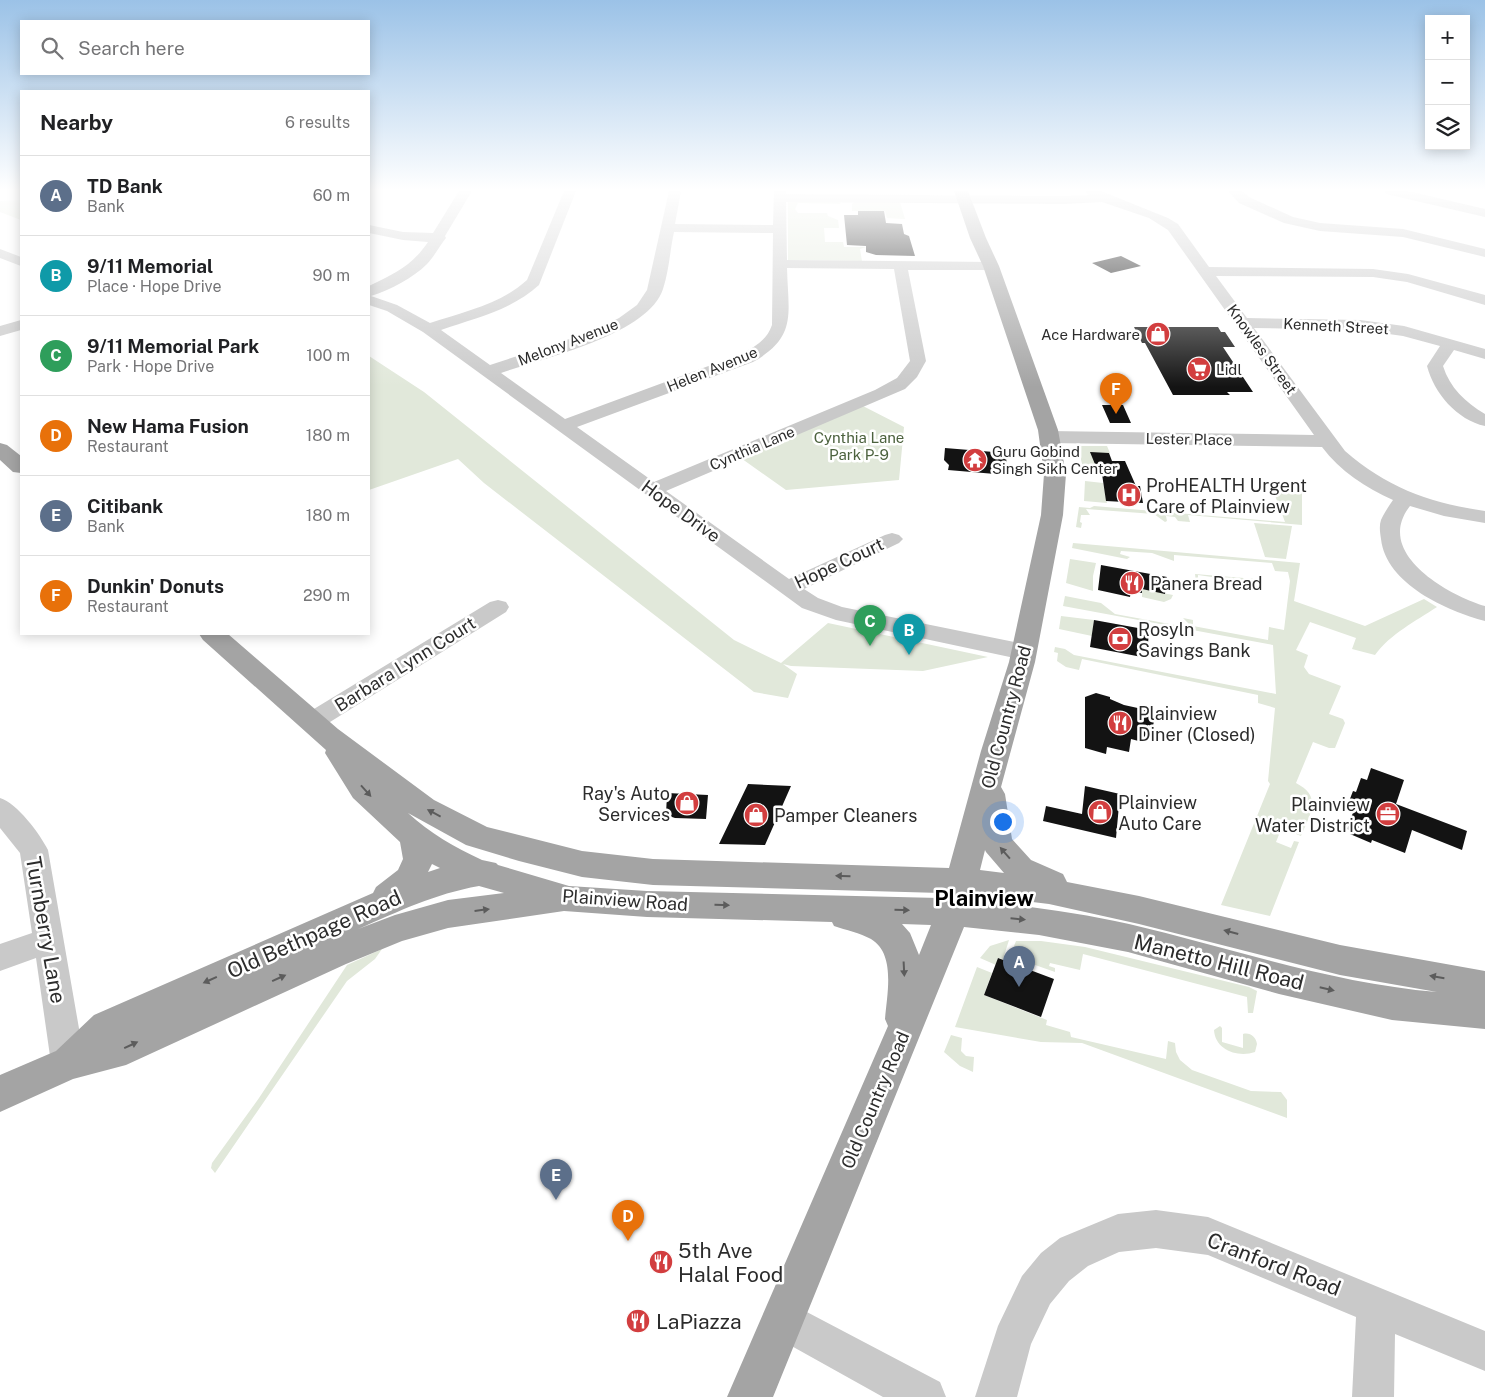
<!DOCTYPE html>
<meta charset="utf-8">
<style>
:root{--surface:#fff;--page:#f2f2f2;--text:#202124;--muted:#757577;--line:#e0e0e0;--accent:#d23e3f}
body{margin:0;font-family:"Public Sans",sans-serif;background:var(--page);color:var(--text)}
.controls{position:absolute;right:15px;top:15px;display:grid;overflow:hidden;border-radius:0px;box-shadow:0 2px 12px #0003}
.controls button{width:45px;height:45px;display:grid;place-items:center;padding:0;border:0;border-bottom:1px solid var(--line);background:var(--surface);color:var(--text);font:25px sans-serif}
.you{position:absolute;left:1002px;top:821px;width:18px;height:18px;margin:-12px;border:4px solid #fff;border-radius:50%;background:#1a73e8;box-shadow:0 0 0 8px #1a73e833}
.badge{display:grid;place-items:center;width:32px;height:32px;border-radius:50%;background:var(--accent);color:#fff;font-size:16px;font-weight:700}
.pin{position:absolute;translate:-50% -41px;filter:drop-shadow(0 1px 2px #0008)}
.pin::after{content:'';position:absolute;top:26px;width:18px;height:15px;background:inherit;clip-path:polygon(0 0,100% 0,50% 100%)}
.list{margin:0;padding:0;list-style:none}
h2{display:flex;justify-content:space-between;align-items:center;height:65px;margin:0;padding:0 20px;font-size:21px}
h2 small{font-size:16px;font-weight:400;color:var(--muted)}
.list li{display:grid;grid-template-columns:32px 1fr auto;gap:15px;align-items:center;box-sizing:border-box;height:80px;padding:0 20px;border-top:1px solid var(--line)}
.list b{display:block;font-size:19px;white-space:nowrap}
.list p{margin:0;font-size:16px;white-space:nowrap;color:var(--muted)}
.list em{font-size:16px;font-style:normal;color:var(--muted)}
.icon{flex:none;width:28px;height:28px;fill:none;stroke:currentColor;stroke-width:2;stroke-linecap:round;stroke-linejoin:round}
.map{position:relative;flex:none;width:1485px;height:1397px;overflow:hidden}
.search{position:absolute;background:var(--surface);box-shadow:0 2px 12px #0003;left:20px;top:20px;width:350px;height:55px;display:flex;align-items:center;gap:12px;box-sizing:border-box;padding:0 18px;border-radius:0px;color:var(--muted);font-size:19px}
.panel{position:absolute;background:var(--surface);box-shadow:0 2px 12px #0003;left:20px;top:90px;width:350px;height:545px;border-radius:0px}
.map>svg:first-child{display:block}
</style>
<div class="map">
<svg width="1485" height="1397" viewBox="0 0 1485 1397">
<rect width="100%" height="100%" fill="#fff"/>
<path fill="#e1e8da" d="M21,200V220L0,212V201Z
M788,201H837L841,204L798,203L795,209L798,213H827L828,216L838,220L839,228H824L825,242H843L844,247H866L860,249L862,261L788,260Z
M856,201L900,202L905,219L887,218L885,211H852V204Z
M369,356L424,392L734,640L781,663L828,623L988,657L923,671L791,666L783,664L797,674L788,698L754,692L484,483L458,459L369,490Z
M861,405L904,427L899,480L786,490L738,456Z
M1078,446H1107L1110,453H1091L1100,475L1084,473Z
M1085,481L1103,483L1107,503L1084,501Z
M1273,490L1302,492V525L1188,515L1190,522L1178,521L1175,517L1166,516L1167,521L1165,522L1154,514L1086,509L1090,515H1081L1080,522L1082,523L1081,528L1076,527L1079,507L1090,508L1094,506L1285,522Z
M1254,523L1292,526L1286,559L1265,557Z
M1073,543L1300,563L1294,601L1365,626L1424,599L1437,607C1416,621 1390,634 1375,655L1352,649L1356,638L1310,622L1296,650L1308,655L1304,667L1309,674L1341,686L1329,714L1343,719L1345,723L1335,748H1329L1313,742L1296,783C1323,797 1310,814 1301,836L1296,834L1299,826L1277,818L1275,823L1282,827L1276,842L1291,848L1294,841L1299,842L1270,916L1221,905L1270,784L1268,781L1275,708L1258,703V695L1082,659L1079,670L1066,667L1057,661L1058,653L1054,652L1055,647L1065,649L1074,655L1276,694L1273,645L1063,606L1065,596L1101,603L1115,614L1186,627L1190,625L1183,618L1193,620V626L1268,640L1269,627L1284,630L1290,581L1288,572L1275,571L1272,563L1174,555V561L1152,553L1121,551L1120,554L1130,557L1127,559L1072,548Z
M1070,559L1096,563L1093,576V591L1066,583Z
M1195,574L1256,579L1257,580L1256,590H1248L1246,582L1198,575V582H1196Z
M1142,589L1173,595L1171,599L1164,602L1142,597Z
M1061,616L1094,620L1092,636L1059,629Z
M1009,940L1003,959L998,958L996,965L980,958L990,946Z
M1016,941H1041L1085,947L1249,987L1257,991L1253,1013H1248L1247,997L1083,954L1080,970L1050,963L1049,966L1055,968V972L1010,956Z
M382,949L375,959L347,981L215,1173L211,1168L212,1163L259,1098L347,965Z
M977,967L992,973L984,995L1047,1020L1046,1025L1070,1032L1071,1037L1166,1059L1168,1041L1175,1043L1176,1052L1180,1060L1192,1070L1251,1091L1281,1092L1287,1100V1118L1082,1043L1041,1042L955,1027Z
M1220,1026L1222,1028V1042L1243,1048V1034C1250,1032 1256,1037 1257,1044L1255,1052C1238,1058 1215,1050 1214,1030Z
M951,1035L962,1038L961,1051L966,1056L974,1057L973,1072L960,1066L944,1052Z"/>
<path fill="#131313" d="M858,211H884L886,223L902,224L904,234L909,236L915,256L876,255L866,252V246L847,245L844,215H858Z
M1121,256L1141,266L1111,273L1092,263Z
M1134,327H1218L1221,332H1225L1235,347H1223L1253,392H1227L1230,395H1173L1145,343H1142Z
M1102,405H1123L1131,423H1110Z
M945,448L1006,453L1007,475L948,470L949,465L944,460Z
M1090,452L1109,453L1112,461H1125L1136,486H1140L1143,503L1106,501L1102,474H1099Z
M1101,565L1167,577L1165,594L1142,589V593L1131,591L1130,597L1098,590Z
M1094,620L1149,630L1147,658L1090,647Z
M1096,693L1110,697V699L1124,705L1156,712L1153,726L1148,725L1146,743L1131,739L1129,752L1107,747L1106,754L1085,748V697Z
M1371,768L1404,780L1396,804L1467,831L1462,850L1412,830L1405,853L1372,840L1371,843L1350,834L1351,831L1347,829L1355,807L1348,804L1353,791L1356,792L1361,778L1367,780Z
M748,784L791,786L765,845L719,844Z
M1085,786L1120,794L1116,838L1043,821L1046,806L1082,814Z
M667,793L708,795L706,819L675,818L666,815Z
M998,958L1054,979L1041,1017L984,995Z"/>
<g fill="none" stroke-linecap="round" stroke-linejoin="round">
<path fill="#c9c9c9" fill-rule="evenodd" d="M459,191H472L445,236L446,238C440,245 434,257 427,264C413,278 390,290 371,296L397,305L430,323C463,312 501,304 527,280L564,191H576L539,285C512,310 475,318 441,330L490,365L591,332L619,318L637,305L647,290L669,191H681L675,224L773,225L774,191H786V194L1065,196L1089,195L1085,191H1101L1168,218L1178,224L1209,267L1373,269L1408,274L1485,295V305L1407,282L1373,277L1216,276L1247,318L1360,320L1404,326L1485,349V359L1454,350L1443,366C1450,388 1465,402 1485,414V426C1457,420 1434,393 1427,366L1440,346L1403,336L1360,330L1254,328L1345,451C1388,488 1429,503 1485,511V523L1444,516L1410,506C1373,553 1448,595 1485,606V621C1447,611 1386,584 1381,539C1380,532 1379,526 1381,520C1384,513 1389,506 1393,500C1366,488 1340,471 1322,447L1049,443L1042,441L1040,437L1042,433L1049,431L1314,435L1168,230L1149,218L1102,202L1065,204L786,202L787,260L991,262L996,263L998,266L996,269L991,270H908L926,361L917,377L905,389L666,491L789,579L885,535L892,533L899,535L903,539L899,543L804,589L818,598L842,607L1024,644L1032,647L1036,652L1032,657L1024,660L836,620L802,608L423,332L387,311L369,305V286C395,273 411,267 428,242L403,240L369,233V225L403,232L433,233ZM674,232L773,233L772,325C767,340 755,347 741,354L565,419L501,373C543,358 648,335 663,289C669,271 670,250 674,232ZM787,268L894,269L910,361L897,378L875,390L654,482L577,427L753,362C798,337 788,313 787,268Z
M1228,191H1242L1249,197L1293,217L1320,223L1403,229L1485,249V257L1403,237L1320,231L1284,223L1239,203Z
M1384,191H1408L1485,209V217L1386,194Z
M0,249L21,257V266L0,258Z
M21,320V330L0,336V326Z
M498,600L506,602L509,607L506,612L322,727L313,730L304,727L300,721L304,715L490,602Z
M0,798C17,803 40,834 48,850L85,1063L80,1074L68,1079L56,1074L51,1063L36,958L0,971V944L32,933L20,853L0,828Z
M1156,1210L1208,1217L1485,1331V1371L1395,1334L1394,1397H1352L1356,1317L1208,1255L1156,1248L1119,1252L1088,1266L1069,1281L1050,1304L1031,1344L1017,1397H975L998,1326L1022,1276L1041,1253L1060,1238L1118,1214Z
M784,1300L940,1382L946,1397H883L770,1334L764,1320L770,1306Z"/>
<path fill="#a4a4a4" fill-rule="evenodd" d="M954,191H968L986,238L999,266L1058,430L1066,474L1063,515L1035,662L1001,787L1005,794L1012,839L1031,860L1063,874L1067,882L1139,896L1340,945L1485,971V1029L1392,1020L1279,994L1128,952L1039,935L964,927L773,1397H727L888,1026L885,1019C887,994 896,954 871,939C860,933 846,930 834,926L832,922L647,917L564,911L448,928L402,941L346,964L126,1065L73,1079L0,1112V1075L56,1051L94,1015L373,893L376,887L398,870L403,859L400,842L353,798L325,753L326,750L203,640L199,634H228L338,729L434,800L487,827L582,851L653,859L949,868L981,751L1009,662L1041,515L1044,474L1038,430L983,266L970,238ZM408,813L466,845L519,861L582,877L653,885L941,893L939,898L647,891L569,886L498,865L496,863L482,860C454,847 430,833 408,813ZM985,850L986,852L1004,873L980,870ZM432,864L440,868L428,872ZM479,886L504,893L448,900L395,915L358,929C400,911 434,894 479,886ZM973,895L1049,904L1139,924L1340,975L1437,992C1331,983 1231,948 1129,924C1077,912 1024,906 972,900ZM902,924L931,925L919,955L910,933Z
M0,443L7,445L21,456V473L13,472L0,460Z"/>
</g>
<defs><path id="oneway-solid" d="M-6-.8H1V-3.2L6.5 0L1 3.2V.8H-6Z" transform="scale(1.25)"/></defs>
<g fill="#5c5c5c">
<use href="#oneway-solid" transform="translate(366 791) rotate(48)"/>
<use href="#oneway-solid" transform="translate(434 813) rotate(-152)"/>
<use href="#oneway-solid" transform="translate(1005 853) rotate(-131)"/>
<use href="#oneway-solid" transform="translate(843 876) rotate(-178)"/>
<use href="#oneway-solid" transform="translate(722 905) rotate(1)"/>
<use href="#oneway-solid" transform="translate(482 910) rotate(-7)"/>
<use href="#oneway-solid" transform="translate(902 910) rotate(2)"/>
<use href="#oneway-solid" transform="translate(1018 919) rotate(6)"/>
<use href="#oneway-solid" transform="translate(1231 932) rotate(-165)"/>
<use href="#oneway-solid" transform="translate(904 969) rotate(87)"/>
<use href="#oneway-solid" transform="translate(1437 977) rotate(-170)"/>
<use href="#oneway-solid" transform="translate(279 978) rotate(-24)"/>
<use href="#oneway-solid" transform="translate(210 980) rotate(156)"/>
<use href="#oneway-solid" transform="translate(1327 989) rotate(13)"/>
<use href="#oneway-solid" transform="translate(131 1045) rotate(-25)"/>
</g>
<linearGradient id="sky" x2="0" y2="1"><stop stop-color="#9bc2e7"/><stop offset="0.49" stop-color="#fff"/><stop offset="1" stop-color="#fff" stop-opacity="0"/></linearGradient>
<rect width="1485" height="387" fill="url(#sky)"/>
<defs>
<g id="shop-disc" transform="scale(1.25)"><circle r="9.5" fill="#d23e3f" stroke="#fff"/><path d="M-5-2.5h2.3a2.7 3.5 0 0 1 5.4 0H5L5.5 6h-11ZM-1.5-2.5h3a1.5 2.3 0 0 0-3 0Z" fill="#fff"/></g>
<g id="supermarket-disc" transform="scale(1.25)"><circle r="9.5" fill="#d23e3f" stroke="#fff"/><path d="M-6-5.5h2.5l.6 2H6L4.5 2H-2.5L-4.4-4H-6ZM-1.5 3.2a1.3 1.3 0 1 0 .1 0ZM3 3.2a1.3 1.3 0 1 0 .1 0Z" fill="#fff"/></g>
<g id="temple-disc" transform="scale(1.25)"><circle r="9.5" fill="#d23e3f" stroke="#fff"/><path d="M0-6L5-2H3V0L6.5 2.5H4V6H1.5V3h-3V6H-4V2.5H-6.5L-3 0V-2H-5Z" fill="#fff"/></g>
<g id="hospital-disc" transform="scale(1.25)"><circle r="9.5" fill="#d23e3f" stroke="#fff"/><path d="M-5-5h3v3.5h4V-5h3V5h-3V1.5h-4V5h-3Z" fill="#fff"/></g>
<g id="restaurant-disc" transform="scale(1.25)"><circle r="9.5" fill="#d23e3f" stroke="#fff"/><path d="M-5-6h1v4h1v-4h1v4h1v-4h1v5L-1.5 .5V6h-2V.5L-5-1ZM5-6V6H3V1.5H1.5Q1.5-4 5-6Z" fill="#fff"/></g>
<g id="bank-disc" transform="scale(1.25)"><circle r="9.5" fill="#d23e3f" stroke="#fff"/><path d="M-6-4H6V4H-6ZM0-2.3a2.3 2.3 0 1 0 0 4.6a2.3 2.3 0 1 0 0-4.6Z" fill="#fff"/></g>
<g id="office-disc" transform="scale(1.25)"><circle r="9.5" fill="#d23e3f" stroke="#fff"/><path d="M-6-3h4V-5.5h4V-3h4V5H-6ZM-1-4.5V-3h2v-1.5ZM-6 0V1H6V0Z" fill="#fff"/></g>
</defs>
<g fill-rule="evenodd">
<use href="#shop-disc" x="1158" y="334"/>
<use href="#supermarket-disc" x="1199" y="369"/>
<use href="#temple-disc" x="975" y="460"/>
<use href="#hospital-disc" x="1129" y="495"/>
<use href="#restaurant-disc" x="1132" y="583"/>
<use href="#bank-disc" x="1120" y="639"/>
<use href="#restaurant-disc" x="1120" y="723"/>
<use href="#shop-disc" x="687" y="803"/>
<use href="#shop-disc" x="1100" y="812"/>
<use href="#office-disc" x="1388" y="814"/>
<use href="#shop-disc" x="756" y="815"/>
<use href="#restaurant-disc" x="661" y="1262"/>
<use href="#restaurant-disc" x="638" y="1321"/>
</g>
<g text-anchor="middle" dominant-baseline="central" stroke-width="5" stroke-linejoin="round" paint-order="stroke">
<g font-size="15" fill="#2c2c2c" stroke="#fff">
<text transform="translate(1336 326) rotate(3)">Kenneth Street</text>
<text transform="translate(568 342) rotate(-21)">Melony Avenue</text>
<text transform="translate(1262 349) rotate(54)">Knowles Street</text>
<text transform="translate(712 369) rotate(-22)">Helen Avenue</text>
<text transform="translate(1189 439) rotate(1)">Lester Place</text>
<text transform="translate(752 448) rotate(-23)">Cynthia Lane</text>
</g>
<g font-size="15" fill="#2c2c2c" stroke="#fff" text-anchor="start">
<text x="1140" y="334" text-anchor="end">Ace Hardware</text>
<text x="1216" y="369">Lidl</text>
<text x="992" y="451">Guru Gobind<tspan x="992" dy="17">Singh Sikh Center</tspan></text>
</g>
<g font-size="15" fill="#4c623e" stroke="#fff">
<text x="859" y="437">Cynthia Lane<tspan x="859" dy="17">Park P-9</tspan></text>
</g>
<g font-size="18" fill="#2c2c2c" stroke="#fff" text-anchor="start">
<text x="1146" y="485">ProHEALTH Urgent<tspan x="1146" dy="21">Care of Plainview</tspan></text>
<text x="1150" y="583">Panera Bread</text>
<text x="1138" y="629">Rosyln<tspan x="1138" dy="21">Savings Bank</tspan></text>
<text x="1138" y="713">Plainview<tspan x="1138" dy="21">Diner (Closed)</tspan></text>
<text x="670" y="793" text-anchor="end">Ray's Auto<tspan x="670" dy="21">Services</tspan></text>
<text x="1118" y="802">Plainview<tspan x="1118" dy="21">Auto Care</tspan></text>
<text x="1370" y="804" text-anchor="end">Plainview<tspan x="1370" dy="21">Water District</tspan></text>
<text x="774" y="815">Pamper Cleaners</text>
</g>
<g font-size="18" fill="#2c2c2c" stroke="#fff">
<text transform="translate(681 511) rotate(36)">Hope Drive</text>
<text transform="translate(839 563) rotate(-25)">Hope Court</text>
<text transform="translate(405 664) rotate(-32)">Barbara Lynn Court</text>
<text transform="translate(1006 717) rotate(-75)">Old Country Road</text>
<text transform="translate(625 900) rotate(4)">Plainview Road</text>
<text transform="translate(875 1100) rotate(-67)">Old Country Road</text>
</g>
<g font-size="21" fill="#2c2c2c" stroke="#fff">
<text transform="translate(46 930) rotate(80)">Turnberry Lane</text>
<text transform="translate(314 934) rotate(-24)">Old Bethpage Road</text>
<text transform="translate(1219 962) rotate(14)">Manetto Hill Road</text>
<text transform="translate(1274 1264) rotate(21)">Cranford Road</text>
</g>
<g font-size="21" fill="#2c2c2c" stroke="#fff" text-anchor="start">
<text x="678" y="1250">5th Ave<tspan x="678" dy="24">Halal Food</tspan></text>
<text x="656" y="1321">LaPiazza</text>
</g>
<g font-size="22" font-weight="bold" fill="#000" stroke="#fff">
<text x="984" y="898">Plainview</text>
</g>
</g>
</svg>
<div class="controls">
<button>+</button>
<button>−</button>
<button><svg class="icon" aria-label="layers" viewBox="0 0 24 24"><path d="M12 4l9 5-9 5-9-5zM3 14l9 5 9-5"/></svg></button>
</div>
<div class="you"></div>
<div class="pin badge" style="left:1019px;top:987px;background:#5c6f8a">A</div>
<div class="pin badge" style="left:909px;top:655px;background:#0f9aa8">B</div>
<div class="pin badge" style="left:870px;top:646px;background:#2e9e5b">C</div>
<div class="pin badge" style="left:628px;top:1241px;background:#e8710a">D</div>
<div class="pin badge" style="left:556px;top:1200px;background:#5c6f8a">E</div>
<div class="pin badge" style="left:1116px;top:414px;background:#e8710a">F</div>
<div class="search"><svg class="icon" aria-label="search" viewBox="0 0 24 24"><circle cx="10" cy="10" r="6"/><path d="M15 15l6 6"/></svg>Search here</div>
<section class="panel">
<h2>Nearby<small>6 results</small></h2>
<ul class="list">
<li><span class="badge" style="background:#5c6f8a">A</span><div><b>TD Bank</b><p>Bank</p></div><em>60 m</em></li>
<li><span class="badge" style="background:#0f9aa8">B</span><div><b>9/11 Memorial</b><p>Place · Hope Drive</p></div><em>90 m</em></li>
<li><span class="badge" style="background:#2e9e5b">C</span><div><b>9/11 Memorial Park</b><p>Park · Hope Drive</p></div><em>100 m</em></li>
<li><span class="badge" style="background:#e8710a">D</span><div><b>New Hama Fusion</b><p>Restaurant</p></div><em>180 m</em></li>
<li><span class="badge" style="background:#5c6f8a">E</span><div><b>Citibank</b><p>Bank</p></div><em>180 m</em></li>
<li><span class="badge" style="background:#e8710a">F</span><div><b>Dunkin' Donuts</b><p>Restaurant</p></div><em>290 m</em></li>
</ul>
</section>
</div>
